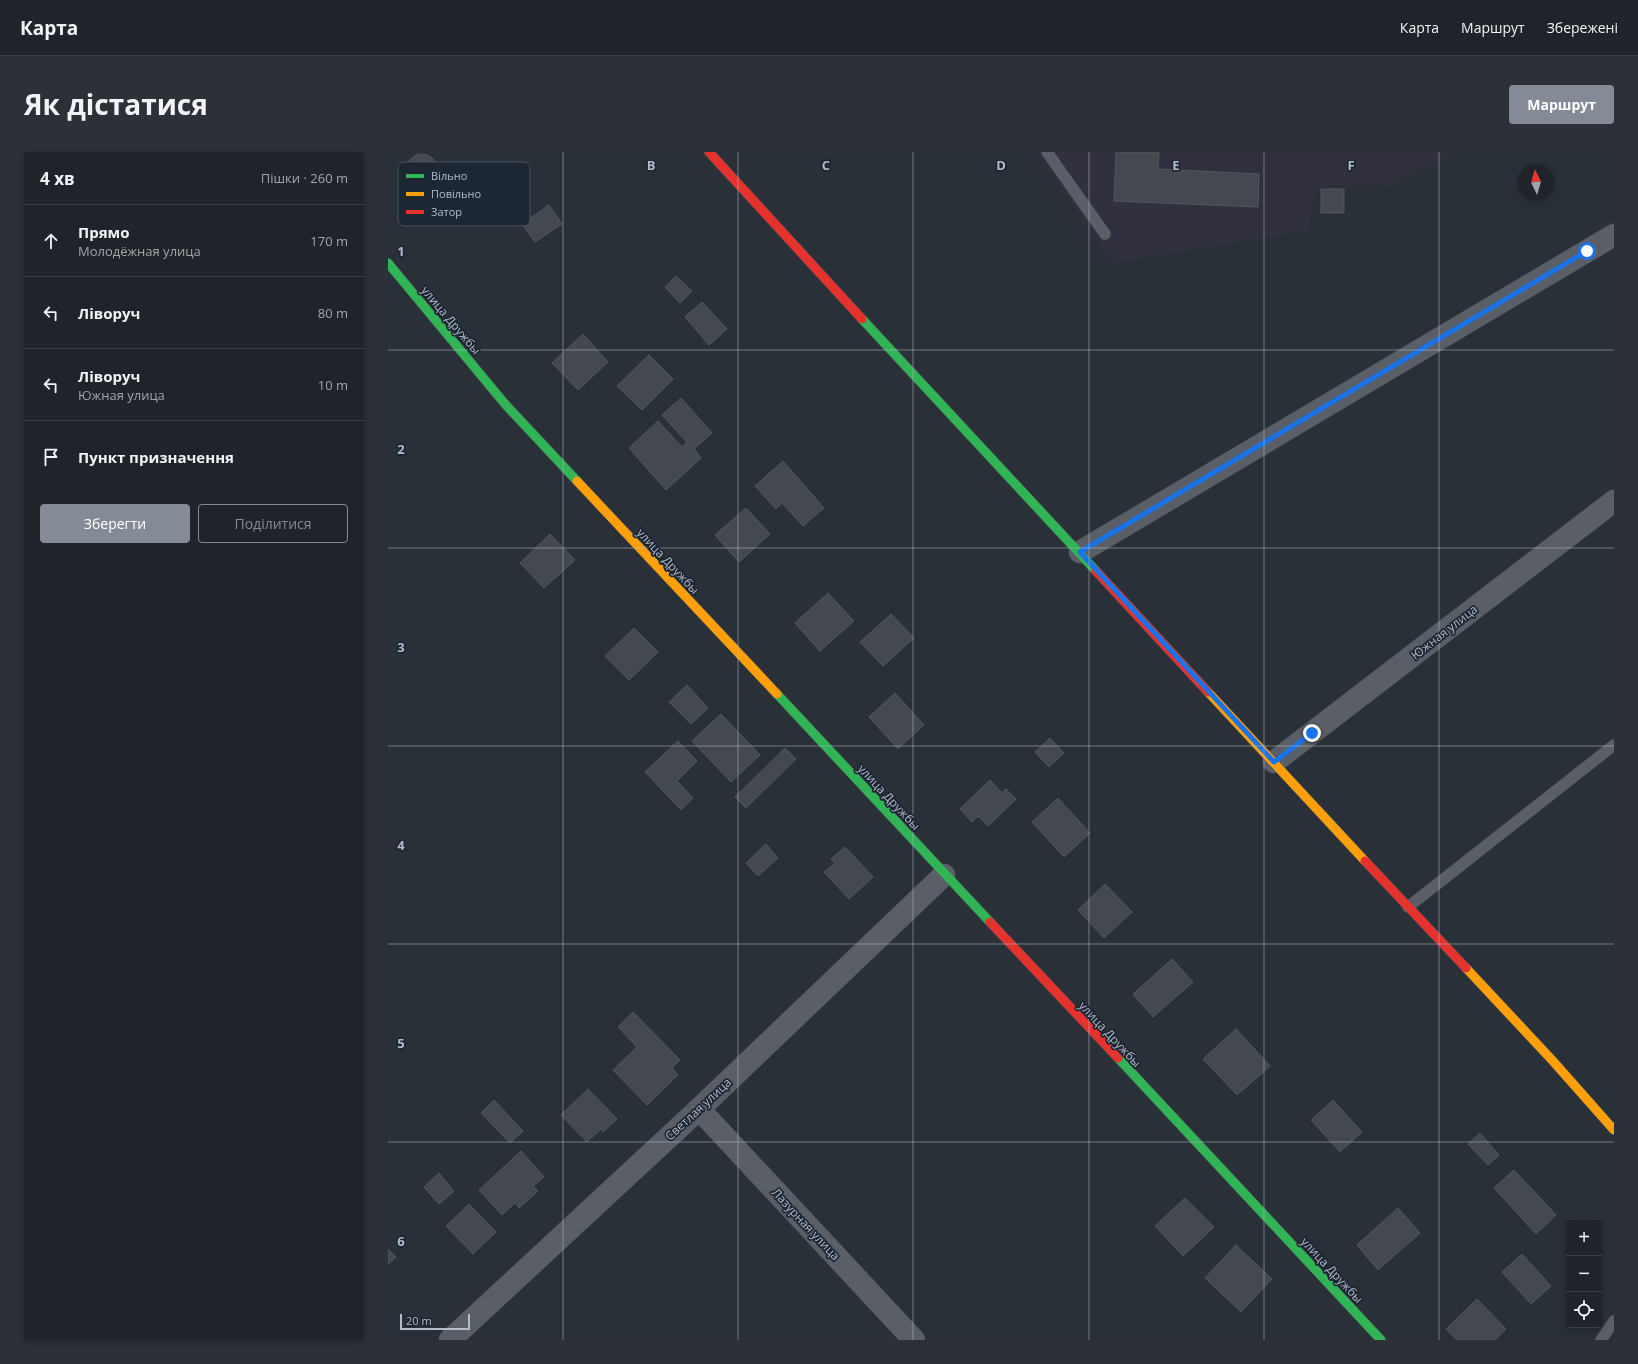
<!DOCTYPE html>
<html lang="uk">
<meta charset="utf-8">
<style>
:root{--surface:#20242a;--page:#2d3036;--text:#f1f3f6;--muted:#a2a4a8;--line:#3d4147;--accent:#848b96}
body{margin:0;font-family:"Open Sans",sans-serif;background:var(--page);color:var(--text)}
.controls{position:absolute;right:12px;bottom:12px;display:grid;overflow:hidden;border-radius:4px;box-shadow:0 2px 6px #0003}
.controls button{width:36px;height:36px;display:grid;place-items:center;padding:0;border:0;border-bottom:1px solid var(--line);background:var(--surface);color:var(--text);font:20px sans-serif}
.compass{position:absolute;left:1130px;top:12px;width:36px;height:36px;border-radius:50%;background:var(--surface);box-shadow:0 2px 6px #0003;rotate:355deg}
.scale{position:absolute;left:12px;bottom:10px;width:70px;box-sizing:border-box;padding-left:4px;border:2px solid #b4bcc9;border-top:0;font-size:11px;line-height:14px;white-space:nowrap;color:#b4bcc9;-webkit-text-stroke:3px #1d2633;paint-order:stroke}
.stop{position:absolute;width:12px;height:12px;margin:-9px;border:3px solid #1a73e8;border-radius:50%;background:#fff}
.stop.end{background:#1a73e8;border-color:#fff;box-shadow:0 1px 4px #0008}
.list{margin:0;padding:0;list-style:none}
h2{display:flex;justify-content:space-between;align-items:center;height:52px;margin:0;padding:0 16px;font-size:17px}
h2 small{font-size:13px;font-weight:400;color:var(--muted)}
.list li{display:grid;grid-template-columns:26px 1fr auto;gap:12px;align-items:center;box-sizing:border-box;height:72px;padding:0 16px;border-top:1px solid var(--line)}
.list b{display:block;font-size:15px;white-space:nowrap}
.list p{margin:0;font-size:13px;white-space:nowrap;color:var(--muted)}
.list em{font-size:13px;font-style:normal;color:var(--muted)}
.actions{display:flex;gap:8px;padding:12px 16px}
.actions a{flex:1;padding:9px 0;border:1px solid var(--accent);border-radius:4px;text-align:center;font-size:14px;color:var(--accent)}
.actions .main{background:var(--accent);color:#fff}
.icon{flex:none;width:22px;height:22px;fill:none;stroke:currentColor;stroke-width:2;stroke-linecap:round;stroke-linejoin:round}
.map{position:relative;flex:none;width:1226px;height:1188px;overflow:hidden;border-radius:4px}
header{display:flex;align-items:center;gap:24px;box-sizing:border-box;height:56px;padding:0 20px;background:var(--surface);border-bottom:1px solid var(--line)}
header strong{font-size:19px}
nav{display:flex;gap:22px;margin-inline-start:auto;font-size:14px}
.intro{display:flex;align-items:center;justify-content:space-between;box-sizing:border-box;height:96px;padding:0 24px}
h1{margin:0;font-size:28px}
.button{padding:10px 18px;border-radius:4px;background:var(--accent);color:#fff;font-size:14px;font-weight:700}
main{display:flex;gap:24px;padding:0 24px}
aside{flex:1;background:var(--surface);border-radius:4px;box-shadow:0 2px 6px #0003}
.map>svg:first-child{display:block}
</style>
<header>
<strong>Карта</strong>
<nav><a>Карта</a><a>Маршрут</a><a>Збережені</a></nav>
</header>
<div class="intro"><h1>Як дістатися</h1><a class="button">Маршрут</a></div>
<main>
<aside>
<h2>4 хв<small>Пішки · 260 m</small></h2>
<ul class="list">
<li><svg class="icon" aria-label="ahead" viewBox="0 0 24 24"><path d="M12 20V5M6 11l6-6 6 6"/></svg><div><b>Прямо</b><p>Молодёжная улица</p></div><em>170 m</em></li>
<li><svg class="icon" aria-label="left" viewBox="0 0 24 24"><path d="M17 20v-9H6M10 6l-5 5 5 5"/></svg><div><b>Ліворуч</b></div><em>80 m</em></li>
<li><svg class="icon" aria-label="left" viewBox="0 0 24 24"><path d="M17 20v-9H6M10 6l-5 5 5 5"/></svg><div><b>Ліворуч</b><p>Южная улица</p></div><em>10 m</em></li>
<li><svg class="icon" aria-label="arrive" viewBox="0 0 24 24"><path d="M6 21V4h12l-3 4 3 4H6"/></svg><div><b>Пункт призначення</b></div></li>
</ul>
<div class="actions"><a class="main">Зберегти</a><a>Поділитися</a></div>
</aside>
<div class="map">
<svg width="1226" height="1188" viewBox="0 0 1226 1188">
<rect width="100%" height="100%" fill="#2a3038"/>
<path fill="#31303e" d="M648,0H1067L1002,33L927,34L920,78L725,111Z"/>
<path fill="#444950" stroke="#52575f" d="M728,0H771L770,17L871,22L870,55L726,49Z
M19 17a15 15 0 1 1 30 0a15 15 0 1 1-30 0Z
M933,37H956V61H933Z
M161,53L174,72L147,90L134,72Z
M288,124L304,139L292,151L277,135Z
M314,150L339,177L321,193L297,165Z
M195,182L220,210L190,238L164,211Z
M261,203L285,227L254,258L229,234Z
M293,246L324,281L306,297L313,306L278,338L241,296L270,269L294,295L299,290L274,263Z
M395,309L436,356L415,374L394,351L388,357L367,334Z
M358,356L382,382L351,410L327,383Z
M162,382L187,408L156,436L132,411Z
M440,441L466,469L432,499L407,471Z
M503,462L526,486L495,514L472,490Z
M246,476L270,500L241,528L217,504Z
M299,533L320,556L303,572L281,550Z
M507,541L536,573L510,597L481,565Z
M333,562L372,603L343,630L304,589Z
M662,586L676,601L661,615L647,600Z
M290,589L309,609L289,629L305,646L293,658L257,620Z
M397,596L408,607L358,656L347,645Z
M602,628L614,641L618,637L628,647L600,674L590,664L584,670L572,657Z
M670,646L702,681L676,705L644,670Z
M378,692L390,706L370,724L358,711Z
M457,695L485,725L461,747L436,720L447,711L443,707Z
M717,732L744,760L716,786L690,758Z
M784,807L805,830L765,865L745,842Z
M245,860L292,908L284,916L290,923L259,953L225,918L249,895L230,875Z
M848,877L882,914L849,943L815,907Z
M200,937L229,967L215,980L213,977L199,990L173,963Z
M106,948L135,979L122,991L93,961Z
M945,948L974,980L952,1000L923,968Z
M1092,981L1111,1003L1100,1013L1080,992Z
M133,999L156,1025L145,1034L150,1039L131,1056L127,1051L114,1063L91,1038Z
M1126,1018L1168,1063L1148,1082L1106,1036Z
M51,1021L66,1039L51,1052L36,1035Z
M797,1046L826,1075L795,1104L767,1074Z
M81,1052L108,1080L85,1102L58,1074Z
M1010,1056L1032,1081L990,1118L969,1093Z
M848,1093L884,1127L853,1160L817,1126Z
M0,1097L8,1105L0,1112Z
M1134,1102L1163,1134L1143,1152L1114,1120Z
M1089,1147L1118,1177L1107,1188H1069L1058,1177Z"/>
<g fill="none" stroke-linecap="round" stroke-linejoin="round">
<g stroke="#484c53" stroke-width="12">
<path id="lane" d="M659,0L717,82
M1020,755L1226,593
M1213,1188L1226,1169"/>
</g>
<g stroke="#484c53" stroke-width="23">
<path id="street" d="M692,400L1226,83
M886,610L1226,349
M311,957L526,1188
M62,1188L311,957L556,723"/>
</g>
<g stroke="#484c53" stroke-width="10">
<path id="fast" d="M0,111L117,252L189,329
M474,167L708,419
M389,542L602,770
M730,906L993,1188"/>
</g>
<g stroke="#484c53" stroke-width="10">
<path id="slow" d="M189,329L389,542
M820,540L977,709
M1078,816L1164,908L1226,978"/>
</g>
<g stroke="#484c53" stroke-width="10">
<path id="jam" d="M321,0L474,167
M708,419L820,540
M977,709L1078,816
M602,770L730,906"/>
</g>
<use href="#lane" stroke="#5a5e66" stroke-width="11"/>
<use href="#street" stroke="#5a5e66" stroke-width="22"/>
<use href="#fast" stroke="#30b455" stroke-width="9"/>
<use href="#slow" stroke="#ff9f0a" stroke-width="9"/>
<use href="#jam" stroke="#e5322d" stroke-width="9"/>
</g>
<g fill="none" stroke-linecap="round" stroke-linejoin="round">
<path stroke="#1a73e8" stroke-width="5" d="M924,581L886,610L692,400L1199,99"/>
</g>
<path fill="none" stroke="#b4bcc9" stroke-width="1" stroke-opacity="0.55" d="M175,0V1188M350,0V1188M525,0V1188M701,0V1188M876,0V1188M1051,0V1188M0,198H1226M0,396H1226M0,594H1226M0,792H1226M0,990H1226"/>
<g text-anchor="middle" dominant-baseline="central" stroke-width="3.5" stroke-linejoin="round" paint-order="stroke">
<g font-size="12" fill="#b4bcc9" stroke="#1d2633">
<text transform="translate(63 168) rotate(50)">улица Дружбы</text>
<text transform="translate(280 409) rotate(47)">улица Дружбы</text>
<text transform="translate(1056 480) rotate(-38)">Южная улица</text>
<text transform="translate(501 645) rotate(47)">улица Дружбы</text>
<text transform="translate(722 882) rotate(47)">улица Дружбы</text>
<text transform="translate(310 957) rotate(-43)">Светлая улица</text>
<text transform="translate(418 1072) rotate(47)">Лазурная улица</text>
<text transform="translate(944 1118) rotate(47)">улица Дружбы</text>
</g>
</g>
<rect x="10" y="10" width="132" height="64" rx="6" fill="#1d2633" stroke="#4a5360" stroke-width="1"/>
<rect x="18" y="22" width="18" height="4" fill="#30b455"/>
<rect x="18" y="40" width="18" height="4" fill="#ff9f0a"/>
<rect x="18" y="58" width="18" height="4" fill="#e5322d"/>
<g font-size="11" fill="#b4bcc9">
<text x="43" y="28">Вільно</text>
<text x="43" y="46">Повільно</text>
<text x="43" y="64">Затор</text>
</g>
<g font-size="13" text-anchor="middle" font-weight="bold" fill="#b4bcc9" stroke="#1d2633" stroke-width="3.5" stroke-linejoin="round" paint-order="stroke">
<text x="263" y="18">B</text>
<text x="438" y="18">C</text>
<text x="613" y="18">D</text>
<text x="788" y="18">E</text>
<text x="963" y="18">F</text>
<text x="13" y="104">1</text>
<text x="13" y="302">2</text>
<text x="13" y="500">3</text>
<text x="13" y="698">4</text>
<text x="13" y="896">5</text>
<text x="13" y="1094">6</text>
</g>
</svg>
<div class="controls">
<button>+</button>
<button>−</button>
<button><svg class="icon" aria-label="locate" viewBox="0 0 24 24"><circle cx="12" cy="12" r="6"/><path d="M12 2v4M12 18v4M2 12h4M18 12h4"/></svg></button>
</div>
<svg class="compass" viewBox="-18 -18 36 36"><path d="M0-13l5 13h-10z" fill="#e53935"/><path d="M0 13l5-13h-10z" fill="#a2a4a8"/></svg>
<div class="scale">20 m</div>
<div class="stop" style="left:1199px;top:99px"></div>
<div class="stop end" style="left:924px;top:581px"></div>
</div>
</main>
